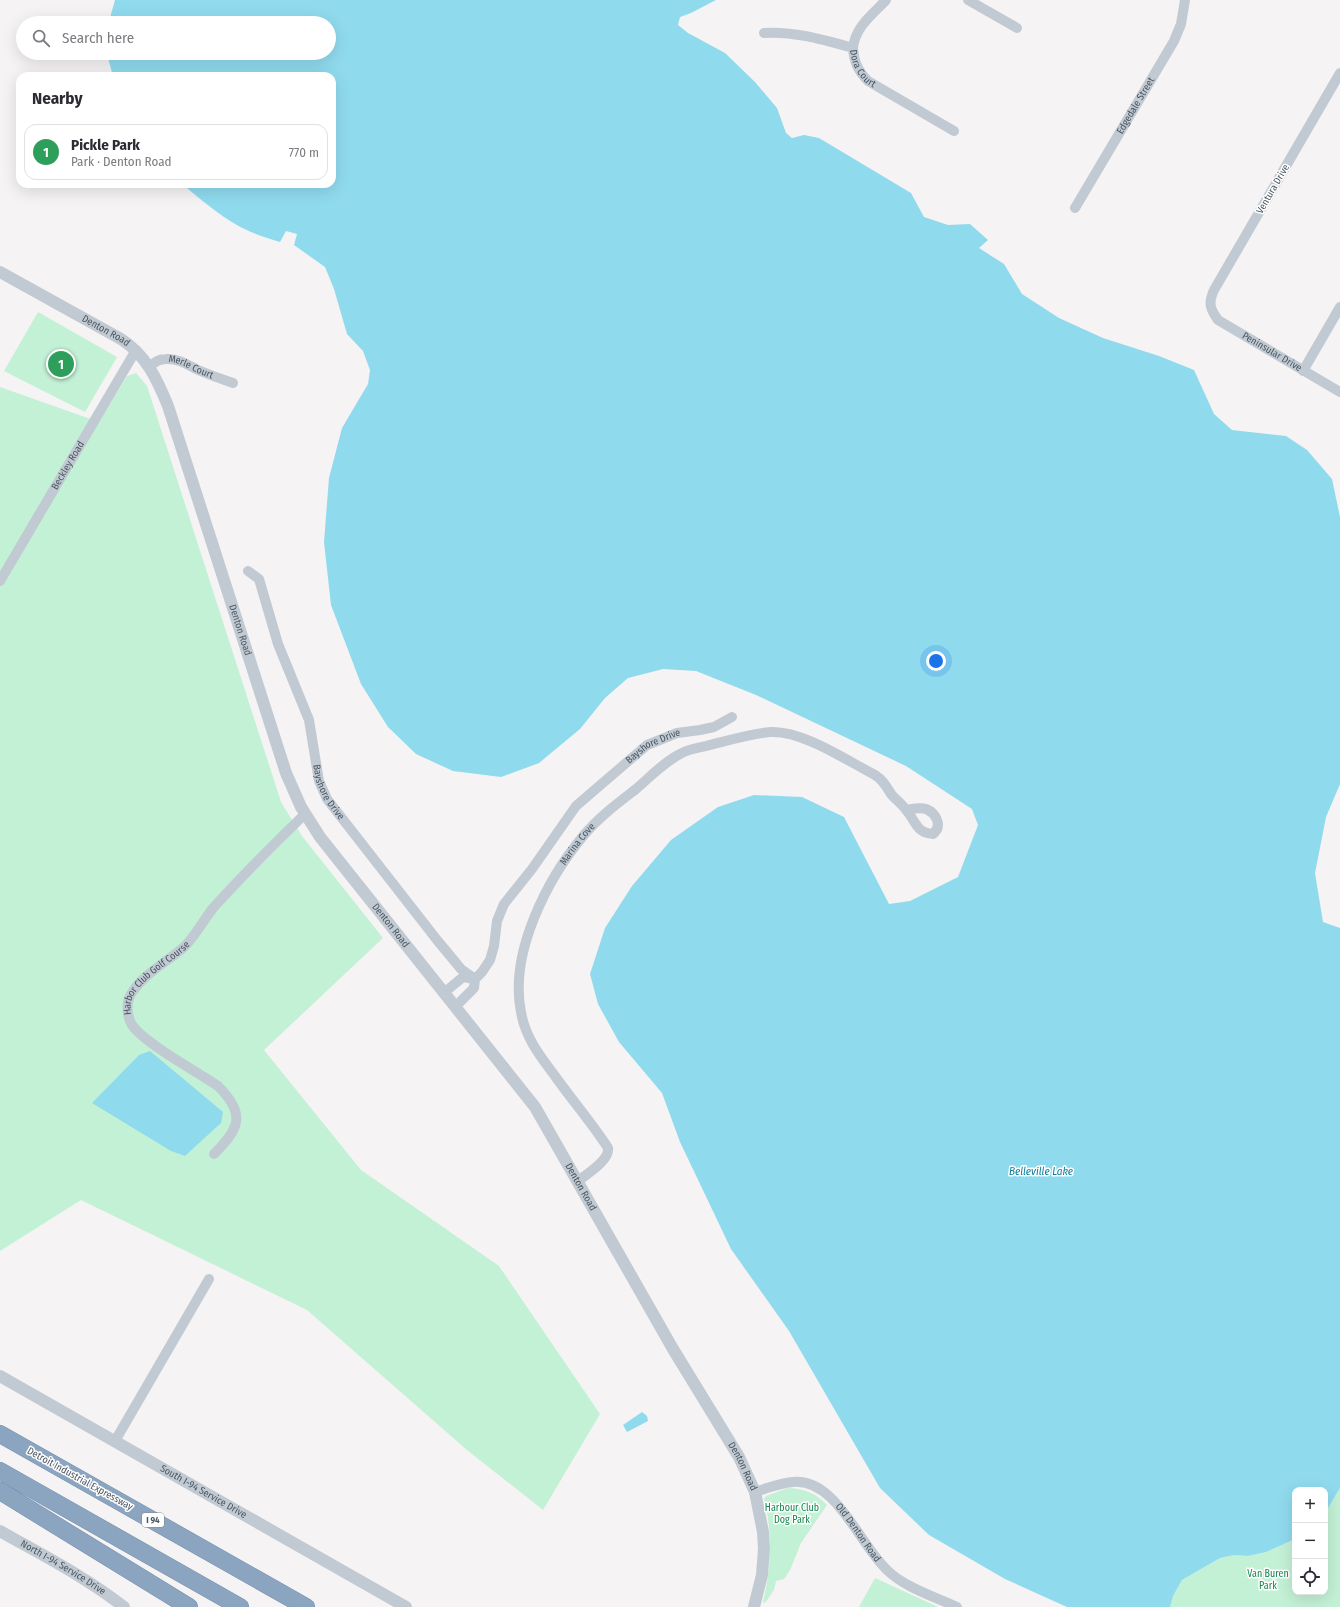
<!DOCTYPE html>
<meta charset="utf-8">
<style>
:root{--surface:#fff;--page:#f2f2f3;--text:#2b2b33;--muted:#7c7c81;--line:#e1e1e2;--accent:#1a73e8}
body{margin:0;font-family:"Fira Sans Condensed",sans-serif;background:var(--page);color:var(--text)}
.controls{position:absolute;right:12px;bottom:12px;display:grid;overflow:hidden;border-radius:8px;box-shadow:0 4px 16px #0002}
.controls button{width:36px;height:36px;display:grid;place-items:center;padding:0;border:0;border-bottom:1px solid var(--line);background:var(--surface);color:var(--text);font:20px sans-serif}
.you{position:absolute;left:936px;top:661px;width:14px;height:14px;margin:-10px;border:3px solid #fff;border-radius:50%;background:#1a73e8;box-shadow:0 0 0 6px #1a73e833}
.badge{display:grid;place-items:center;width:26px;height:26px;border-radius:50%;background:var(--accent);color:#fff;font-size:13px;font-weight:700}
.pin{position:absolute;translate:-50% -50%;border:2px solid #fff;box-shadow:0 1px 4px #0006}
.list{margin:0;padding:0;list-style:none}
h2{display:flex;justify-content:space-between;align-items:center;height:52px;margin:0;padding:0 16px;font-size:17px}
h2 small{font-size:13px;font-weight:400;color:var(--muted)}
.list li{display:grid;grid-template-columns:26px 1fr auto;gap:12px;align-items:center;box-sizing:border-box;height:56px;margin:0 8px 8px;padding:0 8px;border:1px solid var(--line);border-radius:12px}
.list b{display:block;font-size:15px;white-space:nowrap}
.list p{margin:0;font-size:13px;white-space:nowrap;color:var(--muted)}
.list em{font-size:13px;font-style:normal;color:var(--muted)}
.icon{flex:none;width:22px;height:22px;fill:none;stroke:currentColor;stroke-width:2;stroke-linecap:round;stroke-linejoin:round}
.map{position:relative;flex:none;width:1340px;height:1607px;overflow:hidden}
.search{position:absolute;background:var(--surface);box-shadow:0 4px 16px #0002;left:16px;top:16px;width:320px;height:44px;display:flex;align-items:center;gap:10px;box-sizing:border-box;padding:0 14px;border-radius:22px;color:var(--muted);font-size:15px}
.panel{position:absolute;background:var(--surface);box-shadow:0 4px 16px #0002;left:16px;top:72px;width:320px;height:116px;border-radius:12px}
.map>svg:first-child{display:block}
</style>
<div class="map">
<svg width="1340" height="1607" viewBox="0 0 1340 1607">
<rect width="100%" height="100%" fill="#f5f3f3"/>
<path fill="#c3f1d5" d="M38,312L117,357L85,412L4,371Z
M136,373L147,386L281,802L302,836L383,938L264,1050L361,1170L499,1266L600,1414L543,1510L467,1450L307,1310L81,1200L0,1251V387L99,422L127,376Z
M788,1488C806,1489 815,1493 827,1505L801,1543L790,1570L784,1579L776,1581L774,1590L765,1603L763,1602C771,1570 773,1532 764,1499L766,1496Z
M1340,1488V1607H1170L1173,1596L1182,1580L1220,1558L1234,1555L1248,1556L1266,1552L1295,1539V1592H1325V1513Z
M875,1578L938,1607H859Z"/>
<path fill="#90daee" d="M115,0H716L691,13L680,17L678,25L688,33L725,53L755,82L777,108L786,133L792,138L804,135L819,138L911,193L924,217L948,225L970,224L988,240L979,248L1004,264L1022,294L1059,318L1103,338L1159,356L1194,370L1214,414L1232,430L1286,436L1307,450L1332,479L1340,517V784L1326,817L1315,873L1323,922L1340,928V1488L1325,1513V1490H1295V1539L1266,1552L1248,1556L1234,1555L1220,1558L1182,1580L1173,1596L1170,1607H1067L1005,1579L929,1535L880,1488L789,1331L731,1249L680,1142L662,1093L619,1042L598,1004L590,974L605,928L632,886L671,840L718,807L754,795L802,797L844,817L889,904L910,901L958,877L978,825L972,809L906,766L756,695L696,671L663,669L628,678L605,698L580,729L539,763L501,777L453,771L416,754L388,727L361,684L331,605L324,542L329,478L342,428L368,384L370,370L363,351L347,334L334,289L325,267L294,245L297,234L286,231L280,242C270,239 260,236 251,232C225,221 203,201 182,184H332V76H113L108,58L109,53H329V23H110L111,14Z
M150,1051L223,1112L221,1123L185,1156L171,1151L92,1103L139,1055Z
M642,1412L647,1416L648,1421L627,1432L623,1425Z"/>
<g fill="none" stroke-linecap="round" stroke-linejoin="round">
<g stroke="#7690ad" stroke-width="18">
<path id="motorway" d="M0,1434L306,1607
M0,1471L240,1607
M0,1491L189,1607"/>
</g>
<g stroke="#c1cad2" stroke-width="10">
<path d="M968,0L1017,28"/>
<path id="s1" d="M764,33C794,31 824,40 853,48C854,62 858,71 868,81L954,131"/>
<path d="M853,48C855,27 872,15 886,0"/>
<path id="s2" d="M1340,73L1214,290C1208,303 1210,309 1218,320L1340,392"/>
<path id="s3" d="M1075,208L1174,41L1181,24L1185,0"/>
<path id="s4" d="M150,367C154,362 159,359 166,359C178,358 188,365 198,370C210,375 221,379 233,383"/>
<path d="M1303,371L1340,307"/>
<path id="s5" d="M248,571L259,579L278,644L309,720L319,781L327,799L437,940L461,969L475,979"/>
<path id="s6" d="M0,581L136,350"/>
<path d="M445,992L463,977L475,979"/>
<path id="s7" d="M456,1006L474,988L475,979L482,972L490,960L494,946L497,921L504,904L532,869L576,806L647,745L677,733L700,730L714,727L732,717"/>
<path id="s8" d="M214,1154C240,1128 246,1114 218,1086C199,1073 139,1040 131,1023C126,1013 126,1000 133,991C146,972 169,961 185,946C196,935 204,919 214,907C243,875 274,844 305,814"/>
<path id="s9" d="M578,1181C587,1174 610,1160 608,1148C592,1123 572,1100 555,1076C540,1056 525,1037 521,1012C509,953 547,879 584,835C599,817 618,803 636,789C650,777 665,761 682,753C689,749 698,748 706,746C726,741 749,734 770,732C802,730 846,760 875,775C883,780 886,786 891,794C896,800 902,804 906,810C916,821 916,833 933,834C943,826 936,813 926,809C920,807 912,809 906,810"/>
<path d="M115,1441L209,1279"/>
<path id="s10" d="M755,1492C767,1488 780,1483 793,1482C836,1478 859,1544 887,1570C904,1587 935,1597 957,1607"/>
</g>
<g stroke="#c1cad2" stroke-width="12">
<path id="s11" d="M0,272L121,339C146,355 157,379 168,406L286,773L301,807L320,837L535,1107L673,1349L739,1457L755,1492L763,1532L764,1549L762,1575L754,1607"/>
<path id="s12" d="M0,1376L406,1607"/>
<path id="s13" d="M0,1531C42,1555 86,1577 124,1607"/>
</g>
<use href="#motorway" stroke="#8ba5c1" stroke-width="17"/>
</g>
<g text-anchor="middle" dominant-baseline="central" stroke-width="3" stroke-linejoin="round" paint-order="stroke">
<rect fill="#fff" stroke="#808990" stroke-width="1" x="142" y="1513" width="22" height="14" rx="3"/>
<g font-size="9" font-weight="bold" fill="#4a5661">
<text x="153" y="1520">I 94</text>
</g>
<g font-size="10" fill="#4a5661" stroke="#fff">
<text stroke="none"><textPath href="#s1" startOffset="114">Dora Court</textPath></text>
<text stroke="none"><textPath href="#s3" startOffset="119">Edgedale Street</textPath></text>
<text transform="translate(1273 189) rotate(-60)">Ventura Drive</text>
<text stroke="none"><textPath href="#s11" startOffset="121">Denton Road</textPath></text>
<text stroke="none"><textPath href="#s2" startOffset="346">Peninsular Drive</textPath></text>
<text stroke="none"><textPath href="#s4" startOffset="45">Merle Court</textPath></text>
<text stroke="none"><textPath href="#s6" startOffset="134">Beckley Road</textPath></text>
<text stroke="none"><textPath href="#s11" startOffset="457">Denton Road</textPath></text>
<text stroke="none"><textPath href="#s7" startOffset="337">Bayshore Drive</textPath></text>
<text stroke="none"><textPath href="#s5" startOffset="239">Bayshore Drive</textPath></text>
<text stroke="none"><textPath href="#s9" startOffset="391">Marina Cove</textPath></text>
<text stroke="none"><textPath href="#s11" startOffset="793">Denton Road</textPath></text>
<text stroke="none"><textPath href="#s8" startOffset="247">Harbor Club Golf Course</textPath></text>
<text stroke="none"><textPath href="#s11" startOffset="1117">Denton Road</textPath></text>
<text stroke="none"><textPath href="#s11" startOffset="1440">Denton Road</textPath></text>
<text transform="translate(80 1479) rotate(29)">Detroit Industrial Expressway</text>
<text stroke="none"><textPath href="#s12" startOffset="234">South I-94 Service Drive</textPath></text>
<text stroke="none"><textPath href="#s10" startOffset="126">Old Denton Road</textPath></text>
<text stroke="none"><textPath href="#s13" startOffset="73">North I-94 Service Drive</textPath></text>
</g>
<g font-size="10" fill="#17864f" stroke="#fff">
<text x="792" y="1508">Harbour Club<tspan x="792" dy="12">Dog Park</tspan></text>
<text x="1268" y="1574">Van Buren<tspan x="1268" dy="12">Park</tspan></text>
</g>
<g font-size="11" font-style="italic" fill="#0c7c9b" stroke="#fff">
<text x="1041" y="1171">Belleville Lake</text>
</g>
</g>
</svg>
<div class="controls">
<button>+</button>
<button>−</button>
<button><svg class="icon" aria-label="locate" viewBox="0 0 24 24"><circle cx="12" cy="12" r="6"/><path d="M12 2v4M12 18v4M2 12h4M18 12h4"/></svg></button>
</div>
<div class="you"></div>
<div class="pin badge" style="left:61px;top:364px;background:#2e9e5b">1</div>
<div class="search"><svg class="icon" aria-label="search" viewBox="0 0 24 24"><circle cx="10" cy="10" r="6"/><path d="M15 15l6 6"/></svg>Search here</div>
<section class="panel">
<h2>Nearby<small></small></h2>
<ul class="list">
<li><span class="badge" style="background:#2e9e5b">1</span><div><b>Pickle Park</b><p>Park · Denton Road</p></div><em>770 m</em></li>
</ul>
</section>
</div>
